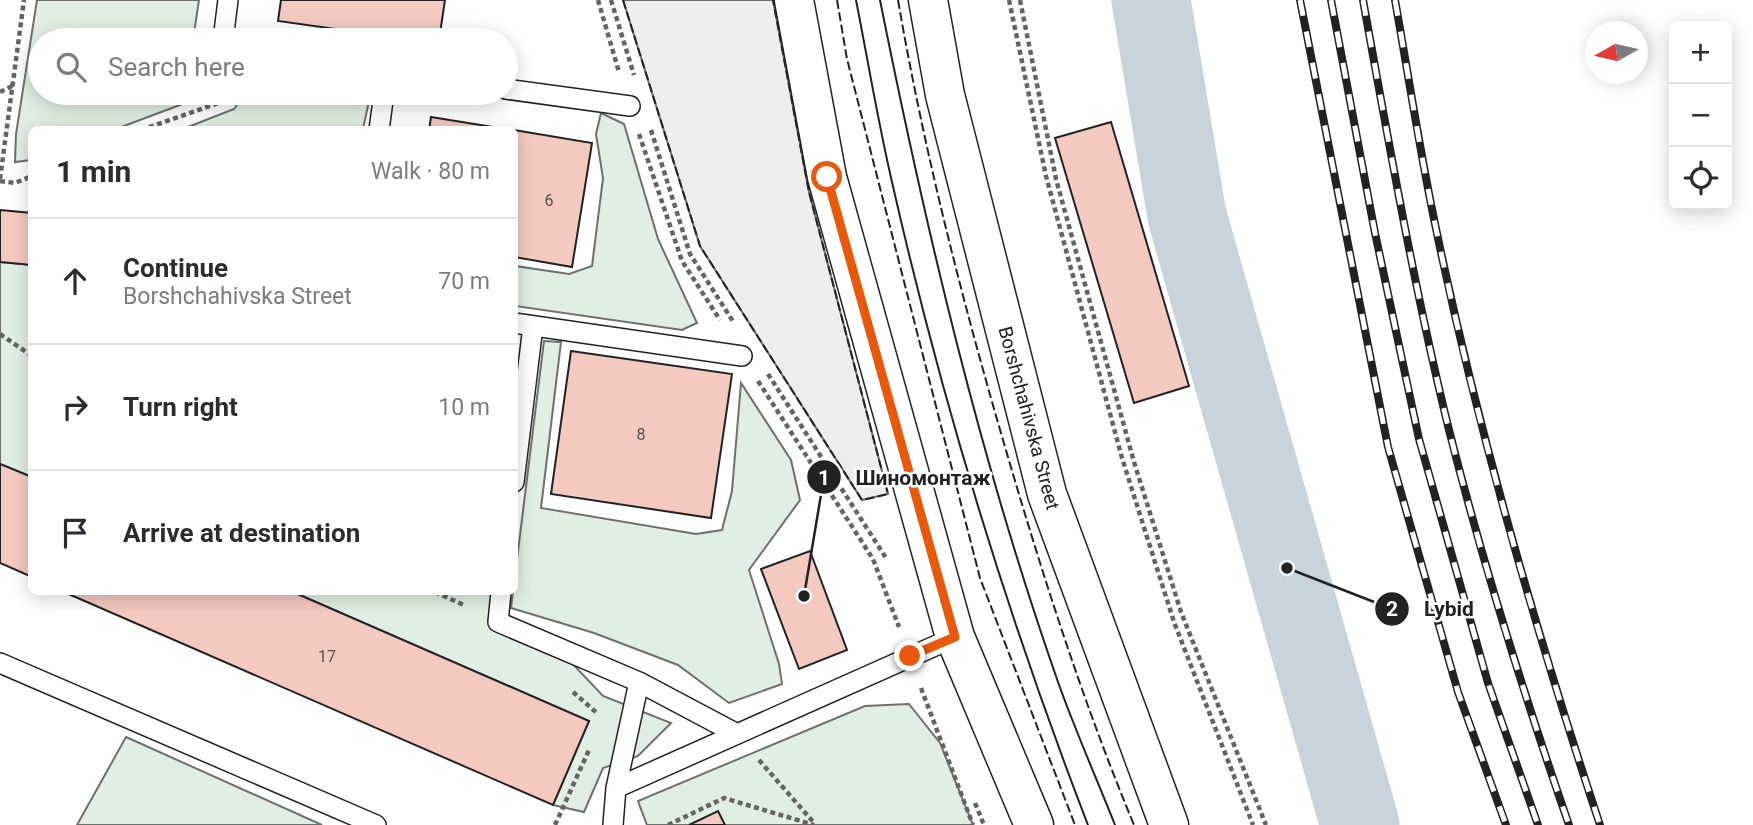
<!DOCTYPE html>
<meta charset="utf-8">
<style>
:root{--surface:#fff;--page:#f7f7f7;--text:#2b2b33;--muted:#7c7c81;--line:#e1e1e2}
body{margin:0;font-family:Roboto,sans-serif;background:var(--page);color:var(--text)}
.controls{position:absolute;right:21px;top:21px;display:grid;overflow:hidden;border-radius:10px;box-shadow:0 4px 18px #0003}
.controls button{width:63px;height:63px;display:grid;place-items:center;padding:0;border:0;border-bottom:2px solid var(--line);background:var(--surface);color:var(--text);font:35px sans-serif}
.compass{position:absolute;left:1585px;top:21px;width:63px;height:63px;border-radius:50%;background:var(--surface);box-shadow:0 4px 18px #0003;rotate:262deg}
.stop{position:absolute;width:21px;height:21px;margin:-16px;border:5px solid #ea580c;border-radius:50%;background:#fff}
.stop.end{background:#ea580c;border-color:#fff;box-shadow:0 2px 7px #0008}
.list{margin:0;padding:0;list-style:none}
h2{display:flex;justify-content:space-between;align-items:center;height:91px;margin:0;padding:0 28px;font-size:30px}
h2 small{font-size:23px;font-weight:400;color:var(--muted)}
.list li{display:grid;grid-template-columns:46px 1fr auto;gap:21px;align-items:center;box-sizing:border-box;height:126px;padding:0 28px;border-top:2px solid var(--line)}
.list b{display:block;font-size:26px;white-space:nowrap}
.list p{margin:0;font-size:23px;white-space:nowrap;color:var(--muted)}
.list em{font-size:23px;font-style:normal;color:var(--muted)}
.icon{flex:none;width:38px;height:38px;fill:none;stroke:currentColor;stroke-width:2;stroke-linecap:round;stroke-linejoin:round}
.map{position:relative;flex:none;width:1753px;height:825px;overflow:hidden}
.search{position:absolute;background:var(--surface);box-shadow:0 4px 18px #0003;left:28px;top:28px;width:490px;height:77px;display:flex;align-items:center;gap:18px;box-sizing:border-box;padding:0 24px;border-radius:38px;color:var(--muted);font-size:26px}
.panel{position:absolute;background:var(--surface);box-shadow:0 4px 18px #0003;left:28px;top:126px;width:490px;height:469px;border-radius:10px}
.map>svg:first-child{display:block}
</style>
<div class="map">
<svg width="1753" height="825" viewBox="0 0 1753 825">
<rect width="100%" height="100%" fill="#fff"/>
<path fill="#e0efe3" stroke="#6f6f6f" stroke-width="2" d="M37,0H199L193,40H40V93H212L116,129L32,130L31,160L15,162L16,134Z
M246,93H365L369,101L363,129H183L234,109Z
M601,113L624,124L658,239L697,323L682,330L515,306V266L569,274L592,266L603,178L596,134Z
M0,262L31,265V477L0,464Z
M544,341L561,342L541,508L696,534L722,530L732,491L741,383L791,460L800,500L749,570L779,664L782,684L729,703L678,665L594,633L511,608Z
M293,592H501L498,622L570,661L603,696L671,723L638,756L603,768L584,812L553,805L589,721Z
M909,704L940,743L973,825H647L638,801L865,706Z
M126,737L322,825H77Z"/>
<path fill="#ededed" stroke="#6f6f6f" stroke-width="2" d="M623,0H773L809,192L888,494L862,500L700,246Z"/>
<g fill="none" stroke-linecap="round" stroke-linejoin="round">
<path stroke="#c7d3dd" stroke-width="79" d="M1151,0L1187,216L1360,825"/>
</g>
<path fill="#f3c9c0" stroke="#222" stroke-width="2" d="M281,0H445L439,40H414L278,21Z
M431,117L511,130H429Z
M1111,122L1189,386L1134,403L1055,138Z
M514,130L592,143L572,267L514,257Z
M0,210L32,213V265L0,262Z
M571,351L732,374L711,518L551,494Z
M0,464L32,477V577L0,563Z
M810,551L847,650L799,669L761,569Z
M64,592H293L589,721L553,805Z
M718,811L725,825H689Z"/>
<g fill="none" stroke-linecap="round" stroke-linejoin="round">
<g stroke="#222" stroke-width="22">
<path id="lane" d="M223,40L228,0
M506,89L630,106
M379,130L384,93
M514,323L742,356
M514,482L533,326
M501,592L498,622L639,682L737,734
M0,663L376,825
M639,682L616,788L955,637
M613,825L616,788"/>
</g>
<g stroke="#222" stroke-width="41">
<path id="primary" d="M794,0L827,177L955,637L1034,825
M928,0L945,95L1047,494L1169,825"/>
</g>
<path stroke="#646464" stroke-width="4.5" stroke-dasharray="5 3.5" stroke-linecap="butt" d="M598,0L619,72
M611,0L634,75
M1009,0L1046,176L1122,458L1174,622L1253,825
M1020,0L1056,179L1134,462L1181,612L1266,825
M0,92L14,85
M141,130L227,100L232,93
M651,130L690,254L734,323
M639,134L682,261L720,320
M0,179L24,0
M0,181L15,183L32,176
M0,334L32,356
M768,374L886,558
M758,381L873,559L899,627
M435,592L466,606
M921,688L973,825
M573,692L598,714
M759,760L815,824
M975,803L984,825
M555,825L589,750
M668,825L724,798L814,825"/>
<use href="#lane" stroke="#fff" stroke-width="19"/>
<use href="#primary" stroke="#fff" stroke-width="38"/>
<path stroke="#222" stroke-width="2" d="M856,0C868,61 878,122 892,182C941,398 1008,618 1088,825
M880,0C926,230 980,460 1058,682C1075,730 1096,777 1115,825"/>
<g stroke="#222" stroke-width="8">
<path id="rail" d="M1300,0L1388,447L1458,692L1506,825
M1331,0L1375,233L1419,439L1488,683L1538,825
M1363,0C1389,144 1414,288 1449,430C1483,564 1524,695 1569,825
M1395,0C1408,73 1419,146 1434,219C1476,424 1534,626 1600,825"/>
</g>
<use href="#rail" stroke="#fff" stroke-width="5" stroke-dasharray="16" stroke-linecap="butt"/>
<path stroke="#222" stroke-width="2" stroke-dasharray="9 3.5" stroke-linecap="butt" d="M623,0L700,246L862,500L888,494L809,192L773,0
M837,0L847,59L980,578L1075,825
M898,0C925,157 965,311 1010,464C1046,586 1085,707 1134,825"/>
</g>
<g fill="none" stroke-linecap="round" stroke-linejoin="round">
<path stroke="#ea580c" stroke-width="9" d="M827,177L955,637L910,656"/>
</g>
<g text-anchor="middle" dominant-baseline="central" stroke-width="5" stroke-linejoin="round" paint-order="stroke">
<g font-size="16" fill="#564c4a">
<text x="549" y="200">6</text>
<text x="641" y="434">8</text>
<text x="327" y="656">17</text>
</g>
<g font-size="19" fill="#222" stroke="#fff">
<text transform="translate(1029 418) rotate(75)">Borshchahivska Street</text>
</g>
</g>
<path fill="none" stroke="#222" stroke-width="2.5" d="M804 596L824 477M1287 568L1392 609"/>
<g fill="#222" stroke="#fff" stroke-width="2.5">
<circle cx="804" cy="596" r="7"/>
<circle cx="1287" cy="568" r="7"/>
<circle cx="824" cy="477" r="18"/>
<circle cx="1392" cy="609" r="18"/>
</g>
<g font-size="21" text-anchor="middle" font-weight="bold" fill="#fff">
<text x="824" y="485">1</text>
<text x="1392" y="616">2</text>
</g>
<g font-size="21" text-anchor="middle" font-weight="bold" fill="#222" stroke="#fff" stroke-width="5" stroke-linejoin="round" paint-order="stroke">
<text x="923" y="485">Шиномонтаж</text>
<text x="1449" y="616">Lybid</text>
</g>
</svg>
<div class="controls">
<button>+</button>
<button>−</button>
<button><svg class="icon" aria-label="locate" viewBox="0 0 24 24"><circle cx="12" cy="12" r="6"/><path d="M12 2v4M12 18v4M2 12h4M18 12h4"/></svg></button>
</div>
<svg class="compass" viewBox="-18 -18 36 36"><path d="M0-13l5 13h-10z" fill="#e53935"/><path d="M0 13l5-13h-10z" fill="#7c7c81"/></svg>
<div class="stop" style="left:827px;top:177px"></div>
<div class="stop end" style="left:910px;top:656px"></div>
<div class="search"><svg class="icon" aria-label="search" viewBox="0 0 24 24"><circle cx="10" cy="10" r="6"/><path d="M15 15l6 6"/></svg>Search here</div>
<section class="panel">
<h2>1 min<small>Walk · 80 m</small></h2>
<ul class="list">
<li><svg class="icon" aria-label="ahead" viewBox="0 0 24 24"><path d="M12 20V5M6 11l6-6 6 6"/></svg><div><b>Continue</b><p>Borshchahivska Street</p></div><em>70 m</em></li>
<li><svg class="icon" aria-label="right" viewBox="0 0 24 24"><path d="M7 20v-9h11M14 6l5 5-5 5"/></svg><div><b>Turn right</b></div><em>10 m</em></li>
<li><svg class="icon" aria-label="arrive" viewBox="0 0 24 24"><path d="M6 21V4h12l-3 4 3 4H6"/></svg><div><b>Arrive at destination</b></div></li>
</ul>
</section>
</div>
